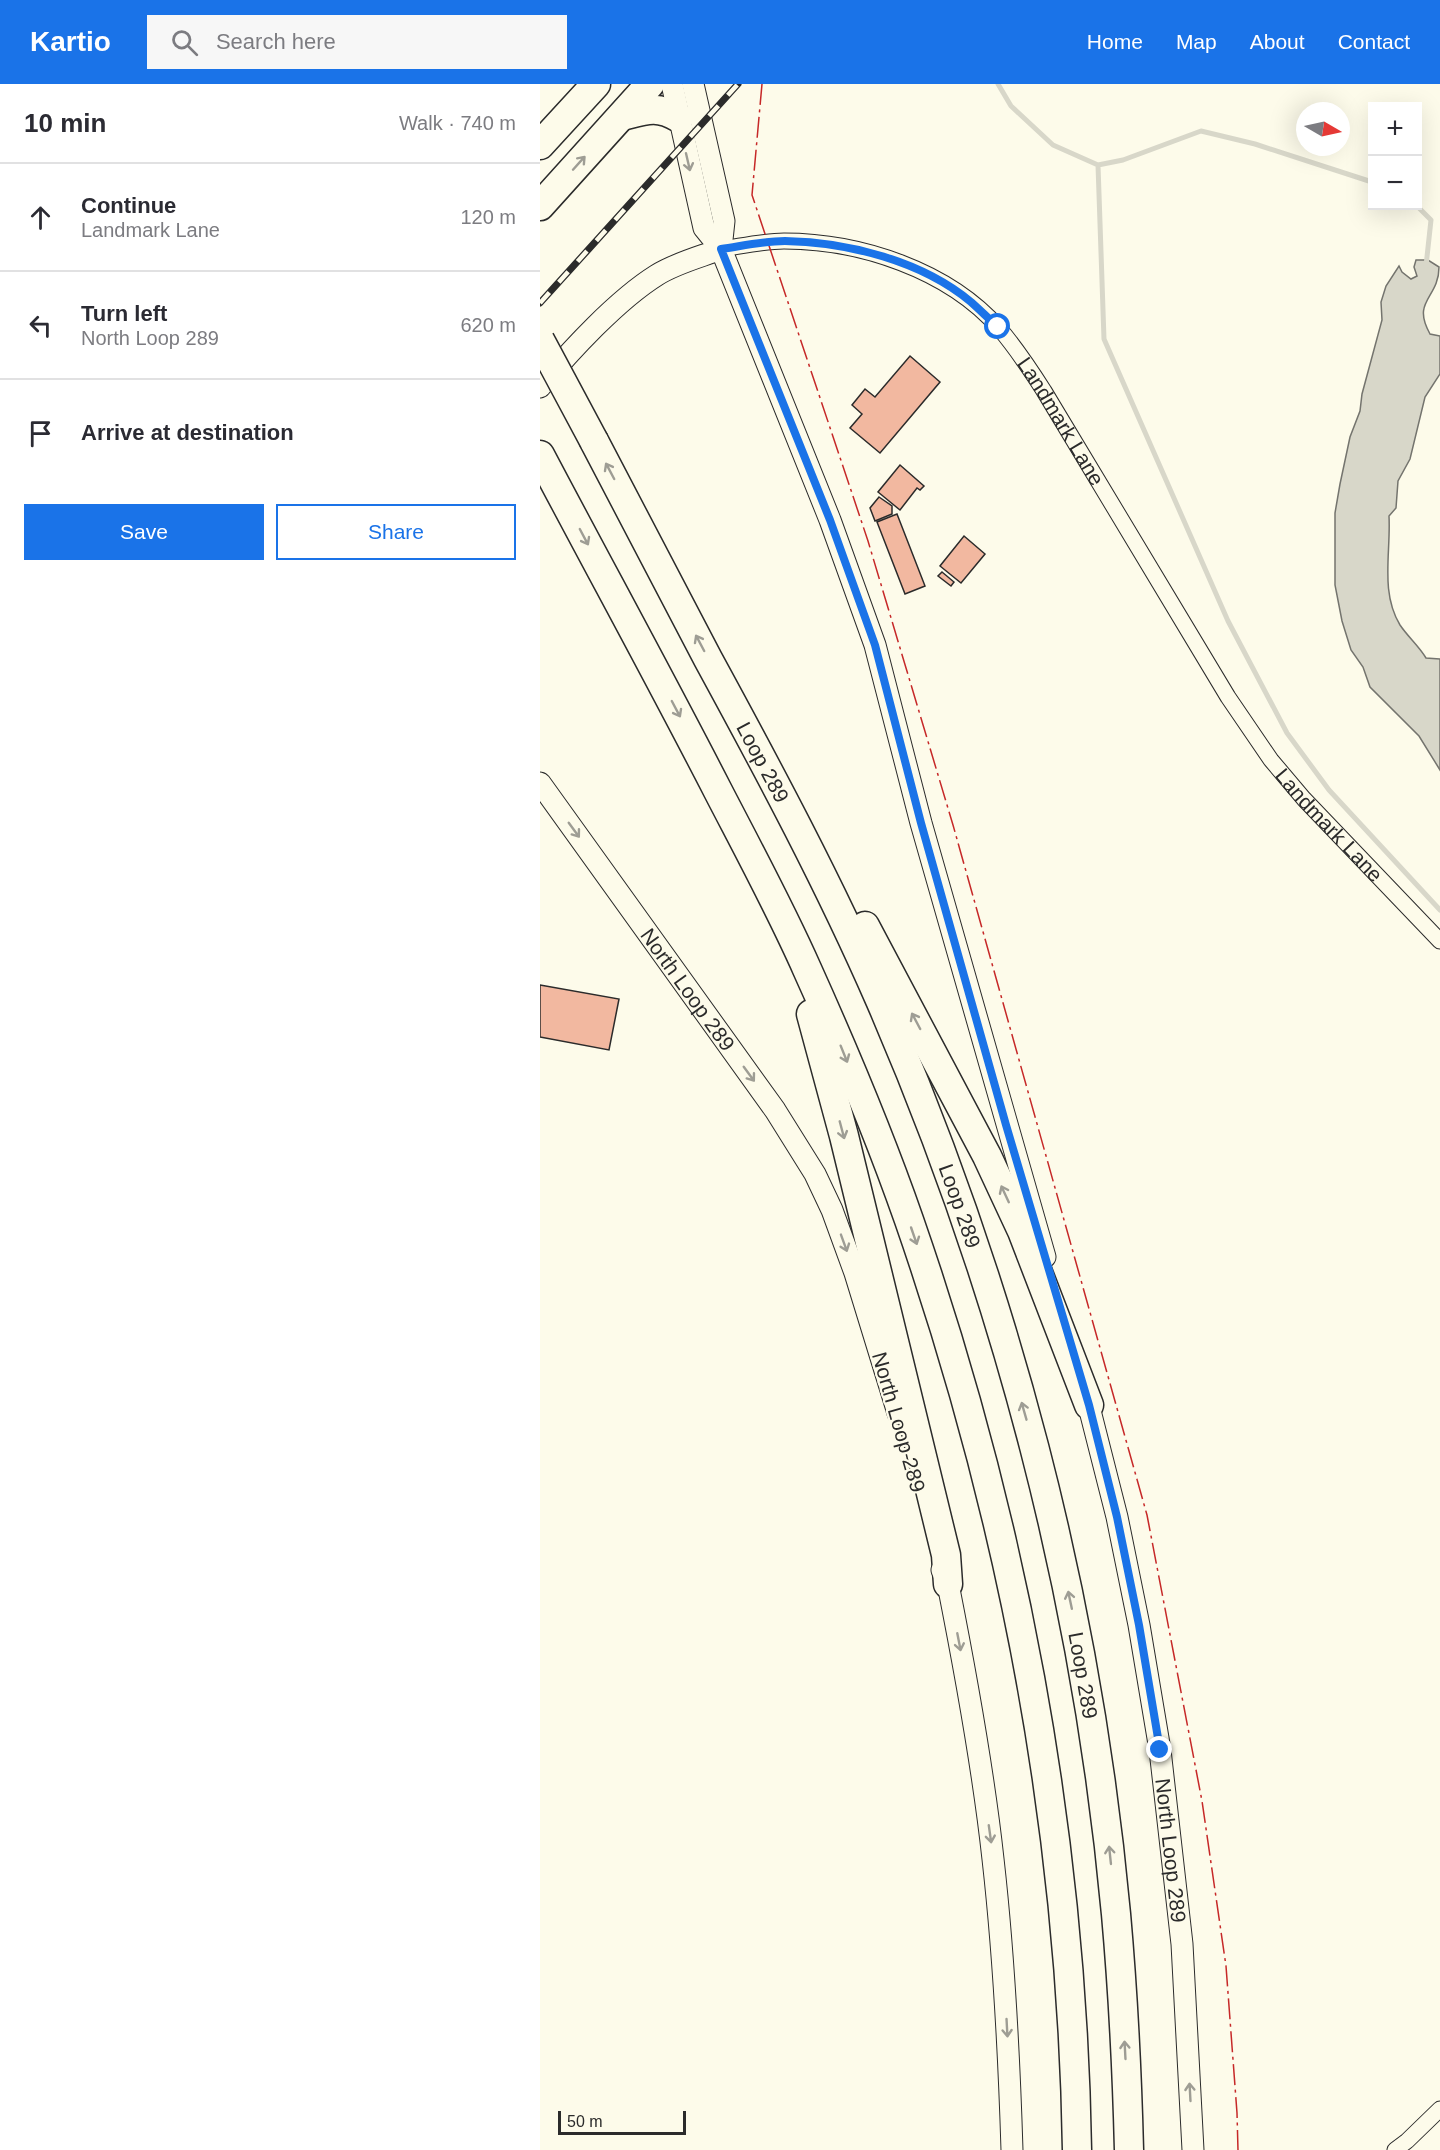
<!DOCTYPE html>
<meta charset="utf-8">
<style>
:root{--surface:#fff;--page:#f7f7f7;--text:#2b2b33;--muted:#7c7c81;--line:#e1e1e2;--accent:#1a73e8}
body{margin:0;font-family:Arial,sans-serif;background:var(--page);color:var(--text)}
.controls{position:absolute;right:18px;top:18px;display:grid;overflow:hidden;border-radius:0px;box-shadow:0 6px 24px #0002}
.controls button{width:54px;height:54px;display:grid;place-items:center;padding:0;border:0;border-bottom:2px solid var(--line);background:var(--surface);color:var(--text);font:30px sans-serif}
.compass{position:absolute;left:756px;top:18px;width:54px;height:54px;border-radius:50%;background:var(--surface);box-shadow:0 6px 24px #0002;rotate:99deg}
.scale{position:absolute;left:18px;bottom:15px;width:128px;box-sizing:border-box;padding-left:6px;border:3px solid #2b2b2b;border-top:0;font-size:16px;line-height:21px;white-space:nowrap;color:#2b2b2b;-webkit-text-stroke:4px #fdfbea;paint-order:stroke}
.stop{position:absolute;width:18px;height:18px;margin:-14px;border:4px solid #1a73e8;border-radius:50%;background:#fff}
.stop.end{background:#1a73e8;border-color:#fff;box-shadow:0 2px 6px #0008}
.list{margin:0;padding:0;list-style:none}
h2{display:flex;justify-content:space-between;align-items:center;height:78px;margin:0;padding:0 24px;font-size:26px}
h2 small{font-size:20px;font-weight:400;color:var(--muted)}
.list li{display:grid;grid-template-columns:39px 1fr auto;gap:18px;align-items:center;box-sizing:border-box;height:108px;padding:0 24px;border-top:2px solid var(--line)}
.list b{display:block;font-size:22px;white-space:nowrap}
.list p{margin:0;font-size:20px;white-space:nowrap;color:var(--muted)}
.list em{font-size:20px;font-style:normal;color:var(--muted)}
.actions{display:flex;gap:12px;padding:18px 24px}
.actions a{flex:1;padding:14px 0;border:2px solid var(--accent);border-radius:0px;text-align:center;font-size:21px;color:var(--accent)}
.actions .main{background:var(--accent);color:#fff}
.icon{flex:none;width:33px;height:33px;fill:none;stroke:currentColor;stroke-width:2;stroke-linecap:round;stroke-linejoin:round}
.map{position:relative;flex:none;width:900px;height:2066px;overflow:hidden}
header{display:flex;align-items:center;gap:36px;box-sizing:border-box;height:84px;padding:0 30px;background:var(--accent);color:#fff}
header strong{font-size:28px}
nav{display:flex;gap:33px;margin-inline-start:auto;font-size:21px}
.search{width:420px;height:54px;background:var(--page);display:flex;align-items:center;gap:15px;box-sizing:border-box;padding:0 21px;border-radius:0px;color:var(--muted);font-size:22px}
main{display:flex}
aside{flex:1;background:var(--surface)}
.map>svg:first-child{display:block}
</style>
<header>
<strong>Kartio</strong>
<div class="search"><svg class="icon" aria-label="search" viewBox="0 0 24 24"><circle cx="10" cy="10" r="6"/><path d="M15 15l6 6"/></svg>Search here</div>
<nav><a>Home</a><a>Map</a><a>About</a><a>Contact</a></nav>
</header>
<main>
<aside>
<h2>10 min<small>Walk · 740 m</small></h2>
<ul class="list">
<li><svg class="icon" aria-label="ahead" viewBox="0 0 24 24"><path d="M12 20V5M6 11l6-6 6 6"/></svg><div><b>Continue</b><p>Landmark Lane</p></div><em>120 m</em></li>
<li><svg class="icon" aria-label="left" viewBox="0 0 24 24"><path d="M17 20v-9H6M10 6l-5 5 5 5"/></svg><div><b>Turn left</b><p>North Loop 289</p></div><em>620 m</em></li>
<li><svg class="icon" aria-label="arrive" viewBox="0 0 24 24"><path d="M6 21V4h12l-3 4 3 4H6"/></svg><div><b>Arrive at destination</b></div></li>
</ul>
<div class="actions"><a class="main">Save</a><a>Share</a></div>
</aside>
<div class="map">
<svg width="900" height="2066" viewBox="0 0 900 2066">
<rect width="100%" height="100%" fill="#fdfbea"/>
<path fill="#d8d7c9" stroke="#74746e" stroke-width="1.5" d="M876,176H888L899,183C899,215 871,216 890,250L900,252V290L885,313L870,375L858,397L856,424L849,432C851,469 840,508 860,541C868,553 879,562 886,574L900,575V686L879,652L830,603L823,583L811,566L802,537L795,501V429L800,400L810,353L820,327L822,310L842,236L841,218L846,202L859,182L862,188L871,195L877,192L874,183Z"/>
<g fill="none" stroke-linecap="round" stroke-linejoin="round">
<path stroke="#d8d7c9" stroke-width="5" d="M458,0L471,22L513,61L558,81L583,76L661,47L715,60L832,98
M558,81L564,255L688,537L747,649L789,706L900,826
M877,122L891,136L886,182"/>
</g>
<path fill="#f2b8a0" stroke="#2b2b2b" stroke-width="1.5" d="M370,272L400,298L340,369L310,344L322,330L312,321L325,305L335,313Z
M360,381L384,402L380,406L377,404L360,426L338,408Z
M339,413L352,422V430L335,437L330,424Z
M357,430L385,502L365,510L337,438Z
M424,452L445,470L421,499L400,482Z
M402,488L414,498L411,502L398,492Z
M0,901L79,915L69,966L0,953Z"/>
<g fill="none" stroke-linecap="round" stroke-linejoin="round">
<g stroke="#2b2b2b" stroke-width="17">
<g id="street">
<path id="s1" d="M181,165C202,162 224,157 244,157C320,157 408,186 459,244C476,264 490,285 504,307L688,613L731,676L764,715L900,857"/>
<path d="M855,2066L867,2057L900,2025"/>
</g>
</g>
<g stroke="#2b2b2b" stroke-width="23">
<g id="secondary">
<path d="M132,0L164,144L181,165L290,436L335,561L381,739L505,1173"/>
<path d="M153,0L184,137L181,165"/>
<path d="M0,303C30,267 77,216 117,191C136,179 160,173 181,165"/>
<path id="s2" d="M0,699L235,1026L275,1090L292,1126L315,1189L358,1329"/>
<path id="s3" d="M545,1307L577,1433L599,1541L620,1666L642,1860L653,2066"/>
<path d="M402,1486L408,1500C426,1591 443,1683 453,1775C464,1872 469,1969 472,2066"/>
</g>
</g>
<g stroke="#2b2b2b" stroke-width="31">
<g id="highway">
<path d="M82,32C106,26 117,21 139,34"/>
<path d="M0,61L56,0"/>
<path d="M0,122L110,0"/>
<path id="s4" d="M54,357C92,429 130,502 168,575C229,687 289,799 340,916C466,1206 547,1515 576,1830C583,1908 587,1987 589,2066"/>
<path d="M0,371C59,483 120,594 178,707C208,765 240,824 267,885C304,967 339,1050 369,1136C473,1435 532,1749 537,2066"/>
<path d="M325,842L447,1072L482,1147L549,1321"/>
<path d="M271,930L304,1052L406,1471L408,1500"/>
</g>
</g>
<use href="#street" stroke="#fdfbea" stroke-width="15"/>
<use href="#secondary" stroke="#fdfbea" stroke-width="21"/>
<use href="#highway" stroke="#fdfbea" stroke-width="28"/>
<g stroke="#2b2b2b" stroke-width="7">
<path id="rail" d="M0,219L198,0"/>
</g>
<use href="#rail" stroke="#fdfbea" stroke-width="4.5" stroke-dasharray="14" stroke-linecap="butt"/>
<g stroke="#2b2b2b" stroke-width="31" stroke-linecap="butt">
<path id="highway-bridge" d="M0,256L54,357"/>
</g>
<use href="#highway-bridge" stroke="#fdfbea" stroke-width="28"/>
<path stroke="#c62828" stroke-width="1.5" stroke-dasharray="21 4.5 3 4.5" stroke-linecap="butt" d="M222,0L212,111L328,457L413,741L607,1431L662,1717L686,1882L697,2029L698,2066"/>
</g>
<defs><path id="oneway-shaft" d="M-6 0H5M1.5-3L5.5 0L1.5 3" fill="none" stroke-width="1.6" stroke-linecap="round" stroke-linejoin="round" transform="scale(1.5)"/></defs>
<g stroke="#9e9d94">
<use href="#oneway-shaft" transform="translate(148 78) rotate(77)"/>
<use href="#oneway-shaft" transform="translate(39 79) rotate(-48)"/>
<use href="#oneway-shaft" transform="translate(70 387) rotate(-118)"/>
<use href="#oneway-shaft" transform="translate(44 453) rotate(62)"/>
<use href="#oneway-shaft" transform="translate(160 559) rotate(-118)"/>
<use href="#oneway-shaft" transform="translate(136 625) rotate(62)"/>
<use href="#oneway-shaft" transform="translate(34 746) rotate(54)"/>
<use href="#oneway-shaft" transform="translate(376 937) rotate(-118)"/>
<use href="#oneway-shaft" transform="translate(304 970) rotate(68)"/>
<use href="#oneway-shaft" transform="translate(209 990) rotate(54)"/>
<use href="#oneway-shaft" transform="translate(302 1046) rotate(75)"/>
<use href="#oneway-shaft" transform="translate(465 1110) rotate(-115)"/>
<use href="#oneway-shaft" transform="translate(374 1152) rotate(71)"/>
<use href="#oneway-shaft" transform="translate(304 1159) rotate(70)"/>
<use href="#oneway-shaft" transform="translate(484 1327) rotate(-106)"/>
<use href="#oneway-shaft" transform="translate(530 1516) rotate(-102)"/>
<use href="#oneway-shaft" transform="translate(419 1558) rotate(79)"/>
<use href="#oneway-shaft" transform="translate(450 1750) rotate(82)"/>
<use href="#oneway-shaft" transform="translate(570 1771) rotate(-96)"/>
<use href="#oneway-shaft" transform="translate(467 1944) rotate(87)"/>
<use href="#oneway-shaft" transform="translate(585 1966) rotate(-93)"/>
<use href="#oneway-shaft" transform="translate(650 2008) rotate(-93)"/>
</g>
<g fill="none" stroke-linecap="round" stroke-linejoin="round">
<path stroke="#1a73e8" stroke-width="8" d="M458,243C449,235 440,226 431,218C382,177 308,158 245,157C224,157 202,162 181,165L290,436L335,561L381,739L466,1041L549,1321L577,1433L599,1541L620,1666"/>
</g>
<g text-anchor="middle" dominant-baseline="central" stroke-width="4.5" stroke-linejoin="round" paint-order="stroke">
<g font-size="21" fill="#2b2b2b" stroke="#fdfbea">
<text stroke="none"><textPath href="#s1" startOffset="414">Landmark Lane</textPath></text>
<text stroke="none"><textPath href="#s4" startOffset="363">Loop 289</textPath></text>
<text stroke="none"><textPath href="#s1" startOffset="900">Landmark Lane</textPath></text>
<text stroke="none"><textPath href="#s2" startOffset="254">North Loop 289</textPath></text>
<text stroke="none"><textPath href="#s4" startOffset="849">Loop 289</textPath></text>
<text transform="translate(359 1338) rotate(74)">North Loop 289</text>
<text stroke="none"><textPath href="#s4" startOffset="1335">Loop 289</textPath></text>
<text stroke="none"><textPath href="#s3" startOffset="468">North Loop 289</textPath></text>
</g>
</g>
</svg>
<div class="controls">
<button>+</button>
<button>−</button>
</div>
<svg class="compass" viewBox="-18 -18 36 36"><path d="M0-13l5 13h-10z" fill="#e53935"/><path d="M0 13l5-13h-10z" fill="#7c7c81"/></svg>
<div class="scale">50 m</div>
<div class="stop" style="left:458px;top:243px"></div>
<div class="stop end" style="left:620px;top:1666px"></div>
</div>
</main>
